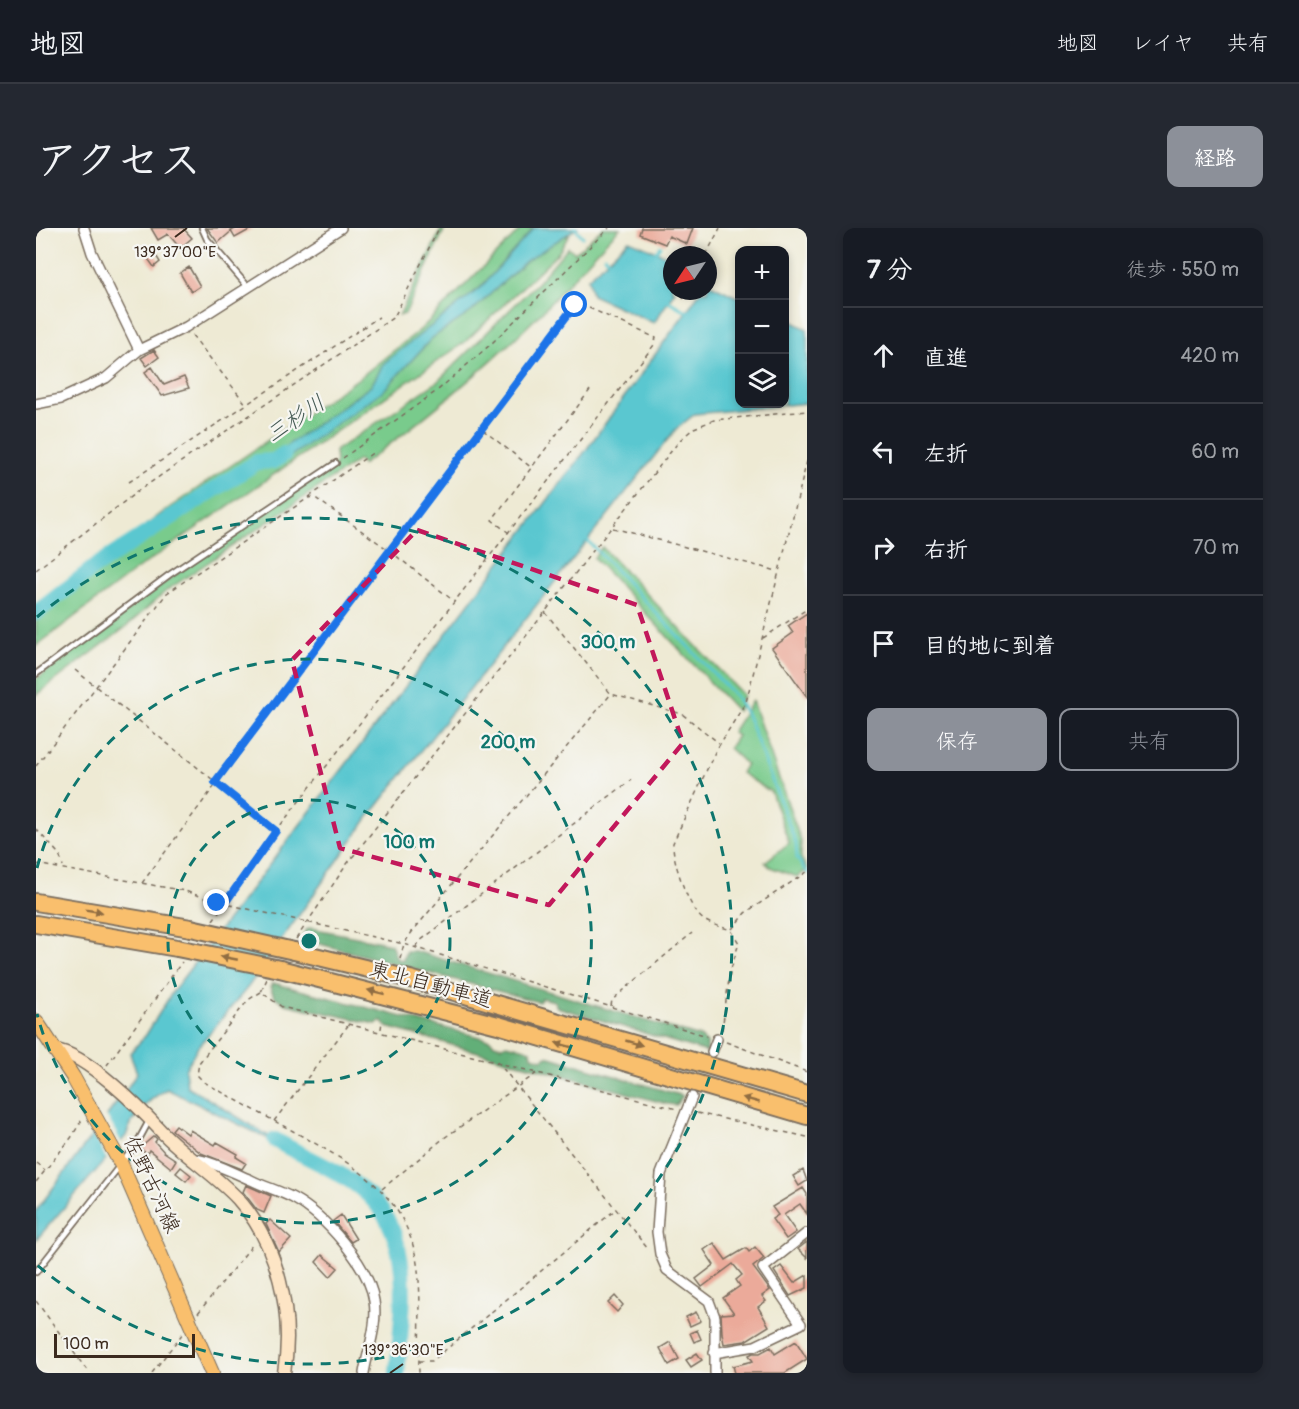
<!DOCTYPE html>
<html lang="ja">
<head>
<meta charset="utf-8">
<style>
  :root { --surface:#171b24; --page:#242831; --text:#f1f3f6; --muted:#9ea1a6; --line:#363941; --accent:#8c9099 }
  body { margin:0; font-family:Pangolin,"Klee One",sans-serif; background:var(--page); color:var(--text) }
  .controls { position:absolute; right:18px; top:18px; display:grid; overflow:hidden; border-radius:12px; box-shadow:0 3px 9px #0003 }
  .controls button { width:54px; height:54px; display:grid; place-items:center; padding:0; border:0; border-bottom:2px solid var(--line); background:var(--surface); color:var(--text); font:30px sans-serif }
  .compass { position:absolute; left:627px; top:18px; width:54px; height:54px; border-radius:50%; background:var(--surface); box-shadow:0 3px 9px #0003; rotate:235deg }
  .scale { position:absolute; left:18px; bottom:15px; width:141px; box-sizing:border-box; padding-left:6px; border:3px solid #3b2a1e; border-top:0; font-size:16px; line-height:21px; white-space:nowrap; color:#3b2a1e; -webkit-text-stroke:4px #f6f6f2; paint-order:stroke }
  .stop { position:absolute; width:18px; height:18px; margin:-14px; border:4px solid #1a73e8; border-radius:50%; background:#fff }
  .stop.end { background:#1a73e8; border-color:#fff; box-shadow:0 2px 6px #0008 }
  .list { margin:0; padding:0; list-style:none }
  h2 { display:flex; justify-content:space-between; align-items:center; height:78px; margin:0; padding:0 24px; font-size:26px }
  h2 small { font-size:20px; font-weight:400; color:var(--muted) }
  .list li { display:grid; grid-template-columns:39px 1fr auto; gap:18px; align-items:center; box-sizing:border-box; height:96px; padding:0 24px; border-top:2px solid var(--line) }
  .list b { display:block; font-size:22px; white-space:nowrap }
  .list em { font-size:20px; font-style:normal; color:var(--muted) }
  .actions { display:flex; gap:12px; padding:18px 24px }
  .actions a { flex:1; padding:14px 0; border:2px solid var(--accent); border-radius:12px; text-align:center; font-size:21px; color:var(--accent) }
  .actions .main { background:var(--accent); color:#fff }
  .icon { flex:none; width:33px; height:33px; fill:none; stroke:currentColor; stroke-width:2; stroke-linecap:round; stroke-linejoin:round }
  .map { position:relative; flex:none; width:771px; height:1145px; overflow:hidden; border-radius:12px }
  header { display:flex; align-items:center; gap:36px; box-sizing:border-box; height:84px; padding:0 30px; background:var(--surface); border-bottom:2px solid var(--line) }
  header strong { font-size:28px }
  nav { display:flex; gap:33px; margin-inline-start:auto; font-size:21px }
  .intro { display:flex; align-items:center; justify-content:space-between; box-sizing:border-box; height:144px; padding:0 36px }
  h1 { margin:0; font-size:42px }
  .button { padding:15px 27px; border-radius:12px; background:var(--accent); color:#fff; font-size:21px; font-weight:700 }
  main { display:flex; gap:36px; padding:0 36px }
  aside { flex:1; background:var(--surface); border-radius:12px; box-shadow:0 3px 9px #0003 }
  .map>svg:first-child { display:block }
  .green { fill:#79cb8c; stroke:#5a7a55; stroke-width:1.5 }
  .forest { fill:#62af78; stroke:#4e6c4b; stroke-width:1.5 }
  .water { fill:#5ac7d0; stroke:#4a7877; stroke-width:1.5 }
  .pier { fill:#eeead4 }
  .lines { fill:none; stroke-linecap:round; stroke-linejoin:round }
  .stream { stroke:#5ac7d0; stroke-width:3 }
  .river { stroke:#5ac7d0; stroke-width:16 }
  .building { fill:#ebaa9a }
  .lane-casing { stroke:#7a6d5e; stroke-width:8 }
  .street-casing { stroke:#7a6d5e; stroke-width:12 }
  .secondary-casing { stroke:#7a6d5e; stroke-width:15 }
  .primary-casing { stroke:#7a6d5e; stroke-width:16 }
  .highway-casing { stroke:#7a6d5e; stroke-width:20 }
  .path { stroke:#7a6d5e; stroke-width:1.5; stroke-dasharray:4.5 4.5; stroke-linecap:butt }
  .lane { stroke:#fff; stroke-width:4.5 }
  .street { stroke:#fff; stroke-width:9 }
  .secondary { stroke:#fde5c5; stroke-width:12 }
  .primary { stroke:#f9bf6d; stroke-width:14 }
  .highway { stroke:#f9bf6d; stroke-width:16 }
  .highway-bridge-casing { stroke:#7a6d5e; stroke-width:20; stroke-linecap:butt }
  .highway-bridge { stroke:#f9bf6d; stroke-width:16 }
  .oneway { fill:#906d42 }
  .route { stroke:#1a73e8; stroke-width:8 }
  .marked { fill:none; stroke:#c2185b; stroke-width:4.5; stroke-dasharray:12 8; stroke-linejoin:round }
  .ticks { fill:none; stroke:#3b2a1e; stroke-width:2 }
  .ring { fill:none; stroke:#0f766e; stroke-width:3; stroke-dasharray:10 8 }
  .labels { text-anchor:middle; stroke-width:4.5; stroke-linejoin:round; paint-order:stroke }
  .street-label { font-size:21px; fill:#3b2a1e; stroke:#f6f6f2 }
  .water-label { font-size:22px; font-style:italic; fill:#445953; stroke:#f6f6f2 }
  .ticks-label { font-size:15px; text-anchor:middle; fill:#3b2a1e; stroke:#f6f6f2; stroke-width:4.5; stroke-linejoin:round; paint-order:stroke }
  .centre { fill:#0f766e; stroke:#f6f6f2; stroke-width:3 }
  .ring-label { font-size:18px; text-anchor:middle; font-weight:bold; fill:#0f766e; stroke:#f6f6f2; stroke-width:4.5; stroke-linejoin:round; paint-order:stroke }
</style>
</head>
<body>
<header>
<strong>地図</strong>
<nav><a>地図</a><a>レイヤ</a><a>共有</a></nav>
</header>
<div class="intro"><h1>アクセス</h1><a class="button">経路</a></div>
<main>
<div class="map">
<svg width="771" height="1145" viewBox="0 0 771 1145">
  <rect width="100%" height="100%" fill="#f6f6f2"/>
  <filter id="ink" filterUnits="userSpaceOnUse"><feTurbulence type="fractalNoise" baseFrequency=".0167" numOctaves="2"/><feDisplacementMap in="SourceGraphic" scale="12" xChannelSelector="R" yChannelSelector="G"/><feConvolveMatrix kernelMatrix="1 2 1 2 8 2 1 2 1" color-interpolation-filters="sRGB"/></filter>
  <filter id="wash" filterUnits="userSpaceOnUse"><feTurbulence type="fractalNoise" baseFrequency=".008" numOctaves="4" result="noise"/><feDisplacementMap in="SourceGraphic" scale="24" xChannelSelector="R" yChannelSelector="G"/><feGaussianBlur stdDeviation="1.35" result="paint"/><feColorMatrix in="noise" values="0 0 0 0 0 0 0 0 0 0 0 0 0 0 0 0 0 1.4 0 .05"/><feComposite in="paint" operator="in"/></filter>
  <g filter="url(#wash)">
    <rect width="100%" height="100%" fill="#eeead4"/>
    <path class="green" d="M406,0H409L369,86L363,88Z
      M486,0H498L445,59L349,135L335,158L226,235L348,162L396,110L435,84L490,33L523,9L533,7L523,24L429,114L100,342L0,418V380L130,282L323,150L385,101Z
      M567,0H584C554,29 528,62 499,91C446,144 387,192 326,237L323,232L130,363L90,399L0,467V451L130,353L300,235L299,223L401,154L501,55L532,19L539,25Z
      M566,319L707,467L701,483L558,330Z
      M716,473L765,613V630L771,641L761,649L734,639L729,634L753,615L735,564L705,545L710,536L693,520L701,508L696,504Z"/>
    <path class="forest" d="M275,700L355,716L361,731L367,732L370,723H379L664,809L671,815V824L521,779L518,773L506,770L503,774L265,711L270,702Z
      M237,755L455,812L458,816L466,818L471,816L495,822L496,828L506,831L511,828L647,868L640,877L631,876L351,799L346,793L340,796L249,776L238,768L234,759Z"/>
    <path class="water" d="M498,0H541L490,33L435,84L396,110L348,162L241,238L223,239L226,235L335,158L348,135L445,59Z
      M593,12L636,30V63H639L618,95L556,67L552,50Z
      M672,55L703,70L704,176H748L749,90L771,101V175L659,186L640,201L332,590L212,759L162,819L149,842L151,858L257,923L131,861C112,872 96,888 90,908L0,1012V983L90,862L101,845L94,825L110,807L137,763L550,222L665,63H672Z"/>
    <path class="pier" d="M69,885L87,917L72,934L56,903Z"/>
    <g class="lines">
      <path class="stream" d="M539,0L547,9
        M619,25L624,18
        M569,28L574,33
        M629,71L655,86
        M550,311L700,469L711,487L760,615L761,630L771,645"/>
      <path class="river" d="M0,385L60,338L221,234L238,233L248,226
        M239,912C266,928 299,940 324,960C382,1005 366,1081 361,1145"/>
    </g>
    <g id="blocks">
      <path class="building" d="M115,0H147L156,10L144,20L132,6L122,12Z
        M171,0H199L182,15Z
        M201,0H217L199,10L195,3Z
        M606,0H657L651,16L633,8L629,16L604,6Z
        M117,23L124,34L118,39L110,28Z
        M153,39L164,58L155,64L144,45Z
        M118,122L123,129L111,138L105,130Z
        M116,139L128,157L148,149L153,160L126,168L109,144Z
        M771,385V469L736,420L757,405L752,398Z
        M140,897L152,906L154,902L179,917L181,914L202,926L200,929L210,935L206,941L165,925L136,902Z
        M118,908L121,911L119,914L128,924L140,932L135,940L113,922L111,926L104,920Z
        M145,939L155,947L150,953L140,945Z
        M767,942L771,953L763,958L757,948Z
        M210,957L235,968L228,985L221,982L207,964Z
        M767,960L771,966V986L764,976L748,987L760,1004L750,1011L736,991L742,987L736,979Z
        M305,987L320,1011L315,1014L297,993Z
        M234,992L255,1011L243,1024L230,996Z
        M771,1014V1030L762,1021Z
        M678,1015L690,1032L710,1020L713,1024L719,1019L728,1030L717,1039L734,1062L726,1068L730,1073L722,1079L733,1098L709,1113L688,1116L686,1105L685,1086L698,1085L687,1070L704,1058L700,1052L706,1047L697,1036L666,1059L660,1051L678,1037L668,1022Z
        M286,1027L302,1040L294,1049L280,1034Z
        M745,1038L758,1055L771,1047V1060L754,1068L738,1043Z
        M579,1068L587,1077L581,1084L572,1075Z
        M660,1084L665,1093L654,1098L650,1089Z
        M661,1102L665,1111L658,1114L654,1105Z
        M760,1113L771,1131L749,1145H699L697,1138L717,1133L713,1127L717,1125H724L735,1119L739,1126Z
        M634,1114L643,1131L633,1137L624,1120Z
        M661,1125L666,1132L655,1139L650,1132Z"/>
    </g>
  </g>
  <g filter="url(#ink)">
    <use href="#blocks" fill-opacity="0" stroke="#7a6d5e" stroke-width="1.5"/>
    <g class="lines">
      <defs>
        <path id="lane" d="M166,0L171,11L213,60
          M0,446L133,347L300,235
          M0,1044L100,917L113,893"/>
        <path id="street" d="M48,0L56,25L103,122
          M0,176L25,171L70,150L103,122L150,99L305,0
          M676,824L681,811
          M656,869L625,946L621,1004L624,1026L631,1042L673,1073L679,1089V1145
          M160,931C180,935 196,944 215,952C229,959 244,963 257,970C288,987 333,1037 338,1073C342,1097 332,1121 328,1145
          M678,1125L719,1118L765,1096L727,1040L771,1005"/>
        <path id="secondary" d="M19,822C50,826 104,880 126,904C149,928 178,946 201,970C242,1015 258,1086 248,1145"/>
        <path id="primary" d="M0,793L37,849L85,936L176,1145"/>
        <path id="highway" d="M0,674L155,700
          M0,696L141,720
          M258,723L374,751L771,866
          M244,741L462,797L771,888"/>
      </defs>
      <use href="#lane" class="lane-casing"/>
      <use href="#street" class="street-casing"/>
      <use href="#secondary" class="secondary-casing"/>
      <use href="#primary" class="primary-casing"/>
      <use href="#highway" class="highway-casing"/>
      <path class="path" d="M770,0H771
        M670,27L684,0
        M647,71L651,63
        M156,107L210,176
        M447,202L496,240
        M307,230L402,162L455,116L573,0
        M93,254L343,89
        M273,269L338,224
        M577,300L741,343
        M473,305L456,292L554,162
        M0,342L102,263L358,89L403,0
        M509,384L575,466L646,486L683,515
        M727,410L771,381
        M39,442L240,602
        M0,538L131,365L272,270L278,269L354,323L419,374
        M0,601L23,626L27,638
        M0,636L149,663L181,674L368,716L671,808
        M106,655L539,77L542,75L620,110L618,117L240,603L177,692
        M696,701L709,685L771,644
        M260,711L311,636L644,212L658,200L678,192L771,183
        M380,719L384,713L595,552
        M364,731L368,716L376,704L575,466
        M231,751L225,764L246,779L641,881
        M225,764L212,772L163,835L161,847L168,854C198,871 227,887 257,903C309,932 362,959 378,1021C388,1059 382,1105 383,1145
        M575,778L576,772L656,705
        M345,801L346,793
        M686,802L694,744L703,715L695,702C686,699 676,697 668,692C653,683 636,632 637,615L679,524L710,474L771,233
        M690,814L771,844
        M461,833L612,1021
        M71,837L146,734
        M661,885L771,909
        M238,893L314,795
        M0,935L9,942
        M0,954L35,910L47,890
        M346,961L408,910L501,845
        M0,1073L53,1145
        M162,1085L217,1016
        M383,1133H396L579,982
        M116,1145L147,1105"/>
      <use href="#lane" class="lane"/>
      <use href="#street" class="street"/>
      <use href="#secondary" class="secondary"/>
      <use href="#primary" class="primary"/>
      <use href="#highway" class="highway"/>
      <defs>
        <path id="highway-bridge" d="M155,700L258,723
          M141,720L244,741"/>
      </defs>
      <use href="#highway-bridge" class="highway-bridge-casing"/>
      <use href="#highway-bridge" class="highway-bridge"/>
    </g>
    <defs><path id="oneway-solid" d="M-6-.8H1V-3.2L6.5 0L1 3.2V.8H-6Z" transform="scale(1.5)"/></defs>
    <g class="oneway">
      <use href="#oneway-solid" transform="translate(58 683) rotate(9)"/>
      <use href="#oneway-solid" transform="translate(193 730) rotate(-169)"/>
      <use href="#oneway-solid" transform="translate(340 764) rotate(-166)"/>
      <use href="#oneway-solid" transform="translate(598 815) rotate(16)"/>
      <use href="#oneway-solid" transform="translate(528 817) rotate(-164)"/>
      <use href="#oneway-solid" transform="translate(715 872) rotate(-164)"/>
    </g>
  </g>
  <g class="lines" filter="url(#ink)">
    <path class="route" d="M181,675H189L240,603L179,554L539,77"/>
  </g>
  <path class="marked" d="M381,302L601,377L647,515L513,677L304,620L256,432Z"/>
  <path class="ticks" d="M139,9L151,0M354,1145L367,1136"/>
  <g class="ring">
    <circle cx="273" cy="713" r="141"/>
    <path d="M1 640A282 282 0 1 1 1 786"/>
    <path d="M1 389A423 423 0 1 1 1 1037"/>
  </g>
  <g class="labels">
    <g class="street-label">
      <text transform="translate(395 756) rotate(15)" y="7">東北自動車道</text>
      <text transform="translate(116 956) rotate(65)" y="7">佐野古河線</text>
    </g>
    <g class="water-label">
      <text transform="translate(259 190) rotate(-34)" y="8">三杉川</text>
    </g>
  </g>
  <g class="ticks-label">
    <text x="139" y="29">139°37'00"E</text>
    <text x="367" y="1127">139°36'30"E</text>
  </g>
  <circle cx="273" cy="713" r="9" class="centre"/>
  <g class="ring-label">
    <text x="572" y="420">300 m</text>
    <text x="472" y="520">200 m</text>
    <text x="373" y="620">100 m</text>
  </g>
</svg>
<div class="controls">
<button>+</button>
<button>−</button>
<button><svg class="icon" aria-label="layers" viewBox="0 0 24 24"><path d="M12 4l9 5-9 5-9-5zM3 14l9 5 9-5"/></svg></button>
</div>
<svg class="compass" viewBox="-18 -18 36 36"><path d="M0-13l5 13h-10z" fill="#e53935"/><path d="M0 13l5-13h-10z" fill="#9ea1a6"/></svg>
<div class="scale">100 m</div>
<div class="stop" style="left:539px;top:77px"></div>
<div class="stop end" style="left:181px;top:675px"></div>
</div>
<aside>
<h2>7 分<small>徒歩 · 550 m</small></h2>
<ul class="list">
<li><svg class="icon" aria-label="ahead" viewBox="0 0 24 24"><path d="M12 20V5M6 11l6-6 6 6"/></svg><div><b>直進</b></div><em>420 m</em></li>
<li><svg class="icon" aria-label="left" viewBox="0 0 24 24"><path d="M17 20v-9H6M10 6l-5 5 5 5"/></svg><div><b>左折</b></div><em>60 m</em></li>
<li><svg class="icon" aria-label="right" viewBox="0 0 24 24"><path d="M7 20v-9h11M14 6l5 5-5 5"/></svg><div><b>右折</b></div><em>70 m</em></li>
<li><svg class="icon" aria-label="arrive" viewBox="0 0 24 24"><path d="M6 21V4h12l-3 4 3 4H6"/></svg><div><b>目的地に到着</b></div></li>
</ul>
<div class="actions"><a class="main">保存</a><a>共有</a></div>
</aside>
</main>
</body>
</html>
